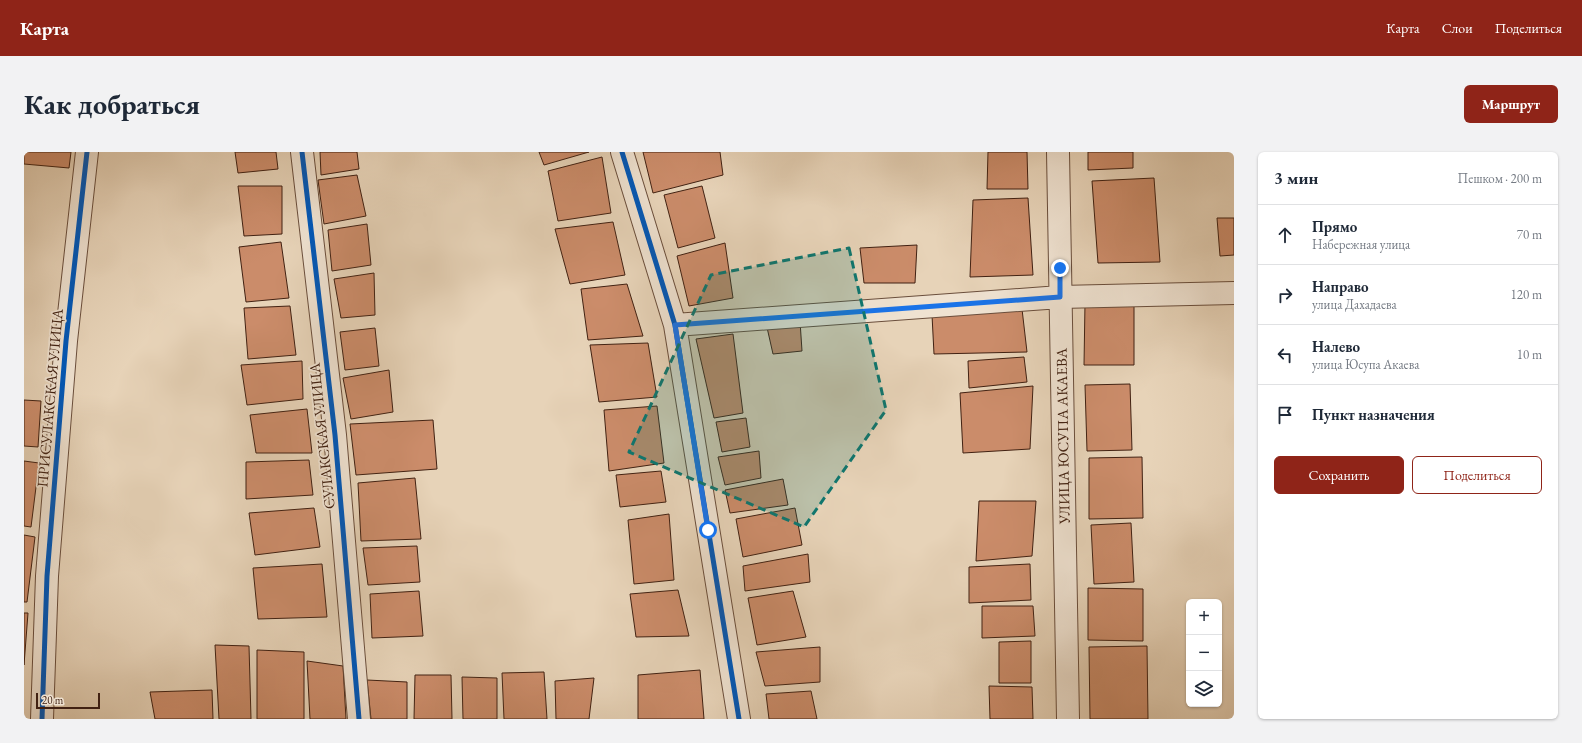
<!DOCTYPE html>
<html lang="ru">
<head>
<meta charset="utf-8">
<style>
  :root { --surface:#fff; --page:#f2f2f3; --text:#1f2937; --muted:#747a83; --line:#e0e1e3; --accent:#8f2418 }
  body { margin:0; font-family:"EB Garamond",serif; background:var(--page); color:var(--text) }
  .controls { position:absolute; right:12px; bottom:12px; display:grid; overflow:hidden; border-radius:6px; box-shadow:0 1px 3px #0004 }
  .controls button { width:36px; height:36px; display:grid; place-items:center; padding:0; border:0; border-bottom:1px solid var(--line); background:var(--surface); color:var(--text); font:20px sans-serif }
  .scale { position:absolute; left:12px; bottom:10px; width:64px; box-sizing:border-box; padding-left:4px; border:2px solid #412112; border-top:0; font-size:11px; line-height:14px; white-space:nowrap; color:#412112; -webkit-text-stroke:3px #efe2d1; paint-order:stroke }
  .stop { position:absolute; width:12px; height:12px; margin:-9px; border:3px solid #1a73e8; border-radius:50%; background:#fff }
  .stop.end { background:#1a73e8; border-color:#fff; box-shadow:0 1px 4px #0008 }
  .list { margin:0; padding:0; list-style:none }
  h2 { display:flex; justify-content:space-between; align-items:center; height:52px; margin:0; padding:0 16px; font-size:17px }
  h2 small { font-size:13px; font-weight:400; color:var(--muted) }
  .list li { display:grid; grid-template-columns:26px 1fr auto; gap:12px; align-items:center; box-sizing:border-box; height:60px; padding:0 16px; border-top:1px solid var(--line) }
  .list b { display:block; font-size:15px; white-space:nowrap }
  .list p { margin:0; font-size:13px; white-space:nowrap; color:var(--muted) }
  .list em { font-size:13px; font-style:normal; color:var(--muted) }
  .actions { display:flex; gap:8px; padding:12px 16px }
  .actions a { flex:1; padding:9px 0; border:1px solid var(--accent); border-radius:6px; text-align:center; font-size:14px; color:var(--accent) }
  .actions .main { background:var(--accent); color:#fff }
  .icon { flex:none; width:22px; height:22px; fill:none; stroke:currentColor; stroke-width:2; stroke-linecap:round; stroke-linejoin:round }
  .map { position:relative; flex:none; width:1210px; height:567px; overflow:hidden; border-radius:6px }
  header { display:flex; align-items:center; gap:24px; box-sizing:border-box; height:56px; padding:0 20px; background:var(--accent); color:#fff }
  header strong { font-size:19px }
  nav { display:flex; gap:22px; margin-inline-start:auto; font-size:14px }
  .intro { display:flex; align-items:center; justify-content:space-between; box-sizing:border-box; height:96px; padding:0 24px }
  h1 { margin:0; font-size:28px }
  .button { padding:10px 18px; border-radius:6px; background:var(--accent); color:#fff; font-size:14px; font-weight:700 }
  main { display:flex; gap:24px; padding:0 24px }
  aside { flex:1; background:var(--surface); border-radius:6px; box-shadow:0 1px 3px #0004 }
  .map>svg:first-child { display:block }
  .building { fill:#cb8c6a; stroke:#412112 }
  .lines { fill:none; stroke-linecap:round; stroke-linejoin:round }
  .minor-casing { stroke:#6a4e3c; stroke-width:24 }
  .minor { stroke:#efe2d1; stroke-width:22 }
  .cycleway-casing { stroke:#efe2d1; stroke-width:8 }
  .cycleway { stroke:#0057b8; stroke-width:5 }
  .route { stroke:#1a73e8; stroke-width:5 }
  .marked { fill:#0f766e; fill-opacity:0.2; stroke:#0f766e; stroke-width:3; stroke-dasharray:8 5; stroke-linejoin:round }
  .labels { text-anchor:middle; stroke-width:3.5; stroke-linejoin:round; paint-order:stroke }
  .street-label { font-size:15px; fill:#412112; stroke:#efe2d1 }
</style>
</head>
<body>
<header>
<strong>Карта</strong>
<nav><a>Карта</a><a>Слои</a><a>Поделиться</a></nav>
</header>
<div class="intro"><h1>Как добраться</h1><a class="button">Маршрут</a></div>
<main>
<div class="map">
<svg width="1210" height="567" viewBox="0 0 1210 567">
  <rect width="100%" height="100%" fill="#e7d3b8"/>
  <filter id="stains"><feTurbulence type="fractalNoise" baseFrequency=".005" numOctaves="4"/><feColorMatrix values="0 0 0 0 .2 0 0 0 0 .09 0 0 0 0 .02 0 0 0 .5 -.17"/></filter>
  <radialGradient id="worn" r=".72"><stop offset=".6" stop-color="#630" stop-opacity="0"/><stop offset="1" stop-color="#630" stop-opacity=".3"/></radialGradient>
  <path class="building" d="M0,0H47L45,16L0,12Z
    M211,0H252L254,17L214,21Z
    M296,0H333L335,17L297,23Z
    M515,0H565L520,13Z
    M619,0H696L699,23L629,41Z
    M964,0H1003L1004,37H963Z
    M1064,0H1109V16L1064,18Z
    M578,5L587,61L534,69L524,19Z
    M333,23L342,64L300,72L294,28Z
    M1130,26L1136,110L1074,111L1068,29Z
    M214,34H258V82L220,84Z
    M678,34L691,86L654,96L640,43Z
    M1004,46L1009,123L946,125L949,48Z
    M1193,66H1210V103L1196,104Z
    M589,70L601,123L546,132L531,77Z
    M343,72L347,113L308,119L304,78Z
    M257,90L265,146L222,150L215,95Z
    M701,91L709,146L665,154L653,104Z
    M893,93L891,131H840L836,96Z
    M350,121L351,163L317,166L310,127Z
    M603,132L619,184L564,188L557,137Z
    M1061,151H1110V213H1060Z
    M266,154L272,203L224,207L220,156Z
    M998,157L1003,200L910,202L908,163Z
    M776,169L778,199L749,202L742,171Z
    M351,176L355,214L321,218L316,180Z
    M709,182L719,261L690,266L672,187Z
    M624,191L633,245L575,250L566,193Z
    M1000,205L1003,230L945,236L944,209Z
    M278,209L279,247L223,253L217,213Z
    M365,218L369,260L327,267L319,226Z
    M1106,232L1108,298L1063,299L1061,233Z
    M1009,234L1006,297L939,301L936,241Z
    M0,248L17,249L14,295L0,294Z
    M633,254L640,311L585,319L580,258Z
    M283,257L288,301H232L226,263Z
    M722,266L726,295L698,300L692,270Z
    M409,268L413,317L332,323L326,272Z
    M735,299L737,326L701,333L694,305Z
    M1118,305L1119,366L1065,367V306Z
    M285,308L289,343L222,347V310Z
    M0,309L15,311L7,375L0,374Z
    M637,319L642,350L596,355L592,323Z
    M391,326L397,387L337,389L334,331Z
    M759,327L764,353L706,361L701,338Z
    M955,349H1012L1008,404L952,409Z
    M290,356L296,395L231,403L225,361Z
    M771,356L778,393L719,405L712,367Z
    M645,362L650,428L610,432L604,368Z
    M1107,371L1110,430L1070,432L1067,373Z
    M0,383L11,385L3,450H0Z
    M393,394L396,430L344,433L339,396Z
    M784,402L786,430L721,439L719,414Z
    M298,412L303,465L234,467L229,416Z
    M1006,412L1007,448L945,451V415Z
    M1064,436L1119,437V489L1064,488Z
    M654,438L665,484L612,485L606,442Z
    M395,439L399,484L348,486L346,442Z
    M769,439L782,485L733,493L724,446Z
    M958,454H1009L1011,484L958,486Z
    M0,461H4L0,513Z
    M1007,489V531H975V490Z
    M191,493L225,494L227,567H195Z
    M1123,494L1124,567H1066L1065,495Z
    M796,495V530L741,534L732,500Z
    M233,498L280,500V567H233Z
    M283,509L319,514L322,567H286Z
    M676,518L680,567H614V523Z
    M520,520L523,567H480L478,521Z
    M391,523H427L428,567H390Z
    M438,525L473,526V567H439Z
    M570,526L565,567H532L531,529Z
    M343,528L383,530V567H347Z
    M965,534L1008,535L1009,567H966Z
    M188,538L189,567H131L126,540Z
    M787,539L793,567H745L742,542Z"/>
  <g class="lines">
    <defs>
      <path id="minor" d="M278,0L311,283L335,567
        M598,0L651,173L715,567
        M1034,0L1044,567
        M651,173L1036,145L1210,141
        M18,567L23,424L42,189L63,0"/>
    </defs>
    <use href="#minor" class="minor-casing"/>
    <use href="#minor" class="minor"/>
    <defs>
      <path id="cycleway" d="M278,0L311,283L335,567
        M598,0L651,173L715,567
        M18,567L23,424L42,189L63,0"/>
    </defs>
    <use href="#cycleway" class="cycleway-casing"/>
    <use href="#cycleway" class="cycleway"/>
  </g>
  <g class="lines">
    <path class="route" d="M684,378L651,173L1036,145V116"/>
  </g>
  <path class="marked" d="M825,96L862,258L780,375L605,300L687,123Z"/>
  <g class="labels">
    <g class="street-label">
      <text transform="translate(26 246) rotate(-85)" y="5">ПРИСУЛАКСКАЯ УЛИЦА</text>
      <text transform="translate(298 284) rotate(-96)" y="5">СУЛАКСКАЯ УЛИЦА</text>
      <text transform="translate(1039 284) rotate(-91)" y="5">УЛИЦА ЮСУПА АКАЕВА</text>
    </g>
  </g>
  <rect width="100%" height="100%" filter="url(#stains)"/>
  <rect width="100%" height="100%" fill="url(#worn)"/>
</svg>
<div class="controls">
<button>+</button>
<button>−</button>
<button><svg class="icon" aria-label="layers" viewBox="0 0 24 24"><path d="M12 4l9 5-9 5-9-5zM3 14l9 5 9-5"/></svg></button>
</div>
<div class="scale">20 m</div>
<div class="stop" style="left:684px;top:378px"></div>
<div class="stop end" style="left:1036px;top:116px"></div>
</div>
<aside>
<h2>3 мин<small>Пешком · 200 m</small></h2>
<ul class="list">
<li><svg class="icon" aria-label="ahead" viewBox="0 0 24 24"><path d="M12 20V5M6 11l6-6 6 6"/></svg><div><b>Прямо</b><p>Набережная улица</p></div><em>70 m</em></li>
<li><svg class="icon" aria-label="right" viewBox="0 0 24 24"><path d="M7 20v-9h11M14 6l5 5-5 5"/></svg><div><b>Направо</b><p>улица Дахадаева</p></div><em>120 m</em></li>
<li><svg class="icon" aria-label="left" viewBox="0 0 24 24"><path d="M17 20v-9H6M10 6l-5 5 5 5"/></svg><div><b>Налево</b><p>улица Юсупа Акаева</p></div><em>10 m</em></li>
<li><svg class="icon" aria-label="arrive" viewBox="0 0 24 24"><path d="M6 21V4h12l-3 4 3 4H6"/></svg><div><b>Пункт назначения</b></div></li>
</ul>
<div class="actions"><a class="main">Сохранить</a><a>Поделиться</a></div>
</aside>
</main>
</body>
</html>
